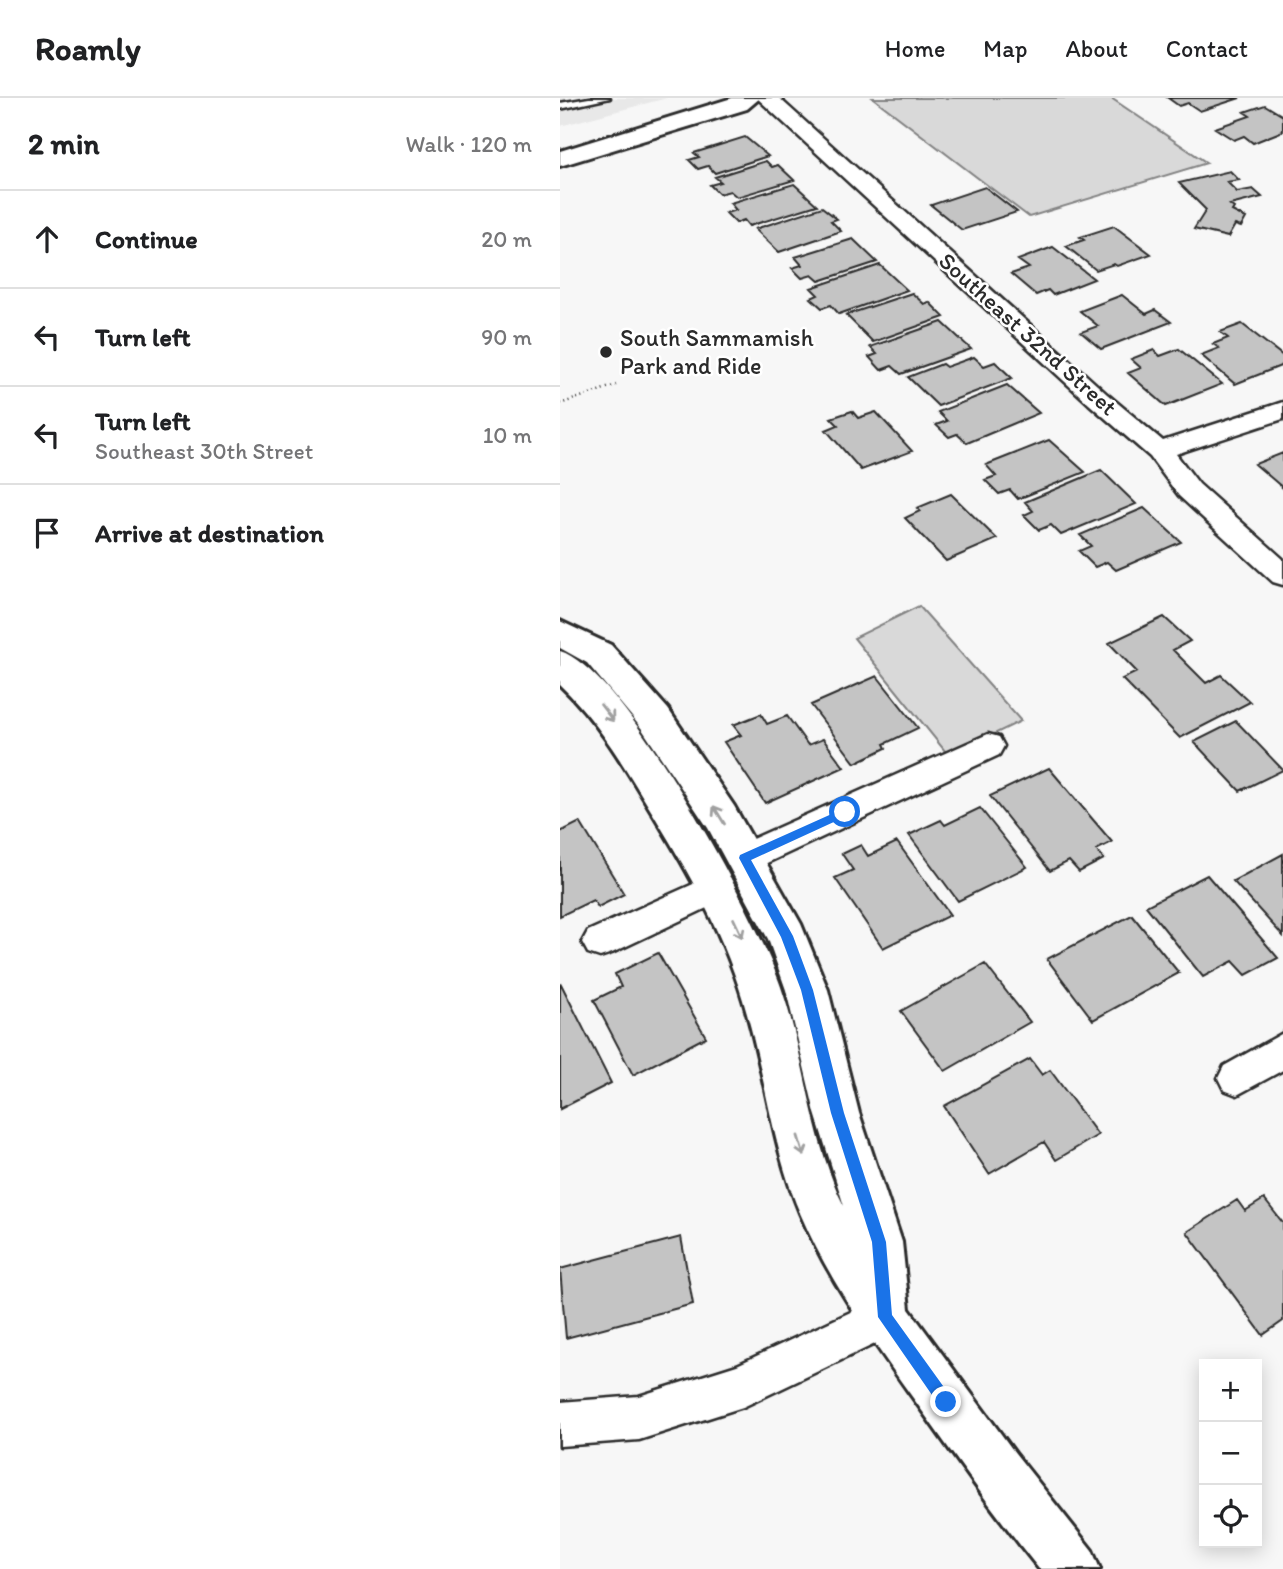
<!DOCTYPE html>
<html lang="en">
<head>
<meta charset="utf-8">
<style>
  :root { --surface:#fff; --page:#f2f2f2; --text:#202124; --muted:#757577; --line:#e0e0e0 }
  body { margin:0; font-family:Itim,sans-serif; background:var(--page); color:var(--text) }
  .controls { position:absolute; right:21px; bottom:21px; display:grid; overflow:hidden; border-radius:0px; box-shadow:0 4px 18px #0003 }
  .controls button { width:63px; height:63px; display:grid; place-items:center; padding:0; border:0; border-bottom:2px solid var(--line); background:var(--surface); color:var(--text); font:35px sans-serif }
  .stop { position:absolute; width:21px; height:21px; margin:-16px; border:5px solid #1a73e8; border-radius:50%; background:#fff }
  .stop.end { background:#1a73e8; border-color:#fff; box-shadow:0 2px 7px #0008 }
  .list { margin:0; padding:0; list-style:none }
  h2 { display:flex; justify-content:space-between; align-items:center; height:91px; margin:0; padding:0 28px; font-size:30px }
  h2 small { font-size:23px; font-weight:400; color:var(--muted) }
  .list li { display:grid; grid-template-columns:46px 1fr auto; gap:21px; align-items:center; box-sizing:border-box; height:98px; padding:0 28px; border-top:2px solid var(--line) }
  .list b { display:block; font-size:26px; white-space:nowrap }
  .list p { margin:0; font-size:23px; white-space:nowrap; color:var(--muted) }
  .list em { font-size:23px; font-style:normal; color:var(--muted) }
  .icon { flex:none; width:38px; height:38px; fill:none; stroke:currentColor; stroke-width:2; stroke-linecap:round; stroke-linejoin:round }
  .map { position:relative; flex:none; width:723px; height:1471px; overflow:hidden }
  header { display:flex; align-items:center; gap:42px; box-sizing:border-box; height:98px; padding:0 35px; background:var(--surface); border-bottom:2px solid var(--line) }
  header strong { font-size:33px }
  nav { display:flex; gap:38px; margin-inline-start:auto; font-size:24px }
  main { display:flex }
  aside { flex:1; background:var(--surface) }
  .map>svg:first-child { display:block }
  .built { fill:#e8e8e8 }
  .green { fill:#d9d9d9; stroke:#828282; stroke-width:2 }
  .building { fill:#c4c4c4; stroke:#2b2b2b; stroke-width:2 }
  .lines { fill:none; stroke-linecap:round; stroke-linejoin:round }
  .service-casing { stroke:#2b2b2b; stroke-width:5 }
  .minor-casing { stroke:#2b2b2b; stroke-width:5 }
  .tertiary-casing { stroke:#2b2b2b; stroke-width:6 }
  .secondary-casing { stroke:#2b2b2b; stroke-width:6 }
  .path { stroke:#2b2b2b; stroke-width:2.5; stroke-dasharray:1 3.5; stroke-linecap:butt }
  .service { fill:#fff; fill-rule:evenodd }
  .minor { fill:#fff; fill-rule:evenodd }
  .tertiary { fill:#fff; fill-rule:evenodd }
  .secondary { fill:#fff; fill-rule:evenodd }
  .oneway { stroke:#a0a0a0 }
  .route { fill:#1a73e8 }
  .poi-dot { fill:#2b2b2b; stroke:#fff; stroke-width:2.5 }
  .labels { text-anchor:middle; stroke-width:5; stroke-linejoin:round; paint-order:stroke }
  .far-street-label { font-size:24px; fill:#2b2b2b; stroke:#fff }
  .far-poi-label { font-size:24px; fill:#2b2b2b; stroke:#fff; text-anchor:start }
</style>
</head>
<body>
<header>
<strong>Roamly</strong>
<nav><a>Home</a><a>Map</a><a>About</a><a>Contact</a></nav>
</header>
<main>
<aside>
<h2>2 min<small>Walk · 120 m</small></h2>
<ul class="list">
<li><svg class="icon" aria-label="ahead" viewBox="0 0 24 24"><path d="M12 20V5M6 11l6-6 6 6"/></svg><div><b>Continue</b></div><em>20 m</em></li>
<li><svg class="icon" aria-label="left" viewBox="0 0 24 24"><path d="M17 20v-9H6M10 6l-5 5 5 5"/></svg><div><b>Turn left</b></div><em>90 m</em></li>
<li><svg class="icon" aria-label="left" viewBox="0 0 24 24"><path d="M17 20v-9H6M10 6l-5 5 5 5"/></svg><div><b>Turn left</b><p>Southeast 30th Street</p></div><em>10 m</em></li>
<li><svg class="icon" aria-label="arrive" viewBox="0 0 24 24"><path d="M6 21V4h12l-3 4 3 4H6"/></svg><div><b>Arrive at destination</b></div></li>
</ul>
</aside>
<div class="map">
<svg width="723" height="1471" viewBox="0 0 723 1471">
  <rect width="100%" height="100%" fill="#f7f7f7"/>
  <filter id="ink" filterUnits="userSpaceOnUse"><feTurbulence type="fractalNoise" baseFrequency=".0143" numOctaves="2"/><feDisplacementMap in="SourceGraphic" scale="14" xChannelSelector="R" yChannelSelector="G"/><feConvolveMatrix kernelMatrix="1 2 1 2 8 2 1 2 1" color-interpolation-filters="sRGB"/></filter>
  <g filter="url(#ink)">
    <path class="built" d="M0,0H107L0,28Z"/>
    <path class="green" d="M313,0H551L647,65L469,119Z
      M359,508L461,623L389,658L294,540Z"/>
    <path class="building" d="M608,0H680L640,13L628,5L619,8Z
      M705,7L723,18V33L693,45L684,38L674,42L655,30L690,18L684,14Z
      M185,39L208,58L155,75L148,68L138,71L129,62L139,59L134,55Z
      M206,63L212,69L218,67L234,82L177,99L170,93L159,96L150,87L161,84L155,79Z
      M670,73L679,82L667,84L677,94L693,91L702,99L670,107L674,110L672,113L686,120L681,129L675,127L668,139L634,131L646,112L619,85Z
      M234,86L257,107L189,128L184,122L176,125L166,115L176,112L170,105Z
      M425,89L457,114L402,132L371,107Z
      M262,109L277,121L271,123L281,133L219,154L195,131Z
      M554,128L591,156L557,168L554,166L536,172L506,148L524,142L520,139Z
      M293,141L317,164L259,183L252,177L242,180L232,170L242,167L235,159Z
      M493,149L534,181L493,197L488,192L476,197L451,176L469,170L458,162Z
      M320,167L347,192L279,216L271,207L262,210L251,200L258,197L251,190Z
      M352,195L364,206L369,204L384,219L313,244L286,217Z
      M562,197L586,216L595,212L611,224L541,251L521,234L538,228L520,213Z
      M382,224L411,251L341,276L332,268L321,272L309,259L317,256L310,249Z
      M682,226L723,258V267L675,286L641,257L659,250L653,246L668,240L660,234Z
      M619,251L662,286L606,308L568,275L581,270L571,261L594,252L600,258Z
      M414,259L424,268L435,264L452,280L378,308L348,279L382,266L386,269Z
      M447,287L479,315L407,345L397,336L389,339L376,327L387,323L378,314Z
      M292,313L298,320L316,314L352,353L301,372L266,332L278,327L271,320Z
      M489,342L525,374L458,401L450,392L439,396L425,382L436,378L426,367Z
      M723,355V390L695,366Z
      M541,372L576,406L501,437L491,427L479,432L464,417L473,413L465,404Z
      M391,396L437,441L386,463L345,420L360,413L357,410Z
      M584,410L621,444L556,472L547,464L535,469L519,453L531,448L520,437Z
      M604,519L630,543L613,552L646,585L661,577L690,604L620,640L562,581L577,574L549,545Z
      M317,578L358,630L324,646L326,650L295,665L251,607Z
      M201,616L207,626L227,618L248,647L263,641L284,669L205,705L164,644L181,637L173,627Z
      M676,623L723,672L680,693L634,644Z
      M489,670L552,744L536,752L544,761L519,774L509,763L490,773L430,698Z
      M420,710L467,769L398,803L349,737L381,722L385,727Z
      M20,724L64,796L38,809L33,802L0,818V734Z
      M337,744L390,817L323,850L275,780L293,772L282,756L301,747L308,758Z
      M723,756V838L673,783Z
      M647,777L718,860L686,877L673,863L643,879L586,808Z
      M572,817L619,875L533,922L487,861Z
      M98,855L146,939L73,977L34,902L61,889L55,876Z
      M425,866L470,924L385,973L341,913Z
      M1,886L51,985L0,1011V887Z
      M470,961L482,977L490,972L538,1037L496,1062L484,1044L429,1076L384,1008Z
      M704,1101L723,1125V1223L703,1237L627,1134L677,1102L685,1113Z
      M121,1139L133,1206L6,1240L0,1171Z"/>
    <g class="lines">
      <defs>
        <path id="service" d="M29,0H50L0,11V5Z"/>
        <path id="minor" d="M197,0H219L547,296L603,343L723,304V321L616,356L639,386L723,461V487L713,484L619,398L590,359L529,306Z
          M428,636L439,639L444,648L439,657L196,770L184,774L172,770L167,760L172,750Z
          M158,775L170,779L175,789L170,799L52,855L40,859L28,855L22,844L28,833Z
          M723,935V972L677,997L664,992L658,980L664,968Z
          M325,1198L340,1204L346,1219L340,1234L183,1309L79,1342L0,1348V1304L79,1298L177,1267Z"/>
        <path id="tertiary" d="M0,523L51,547L108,611L174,708L241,826L268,892L299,1015L342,1144L349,1211L455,1355L532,1452L540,1471H479C435,1416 394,1358 353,1300C311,1241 269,1183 240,1115C213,1051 206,982 187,916C167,840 128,773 87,706C62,664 36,621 0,587V553C66,573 198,821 221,889C246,961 250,1040 284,1108L255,1015L226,892L208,841L148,730L82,631L27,565L0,550Z"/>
        <path id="secondary" d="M200,0L187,11L0,68V53L172,0Z"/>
      </defs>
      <use href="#service" class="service-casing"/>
      <use href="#minor" class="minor-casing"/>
      <use href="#tertiary" class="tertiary-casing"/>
      <use href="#secondary" class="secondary-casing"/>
      <path class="path" d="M0,306L56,287"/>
      <use href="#service" class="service"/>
      <use href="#minor" class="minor"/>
      <use href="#tertiary" class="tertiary"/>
      <use href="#secondary" class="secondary"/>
    </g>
    <defs><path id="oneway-shaft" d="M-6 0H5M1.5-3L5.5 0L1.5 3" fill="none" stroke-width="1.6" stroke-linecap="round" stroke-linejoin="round" transform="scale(1.75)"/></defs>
    <g class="oneway">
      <use href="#oneway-shaft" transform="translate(47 615) rotate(52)"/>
      <use href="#oneway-shaft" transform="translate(159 717) rotate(-122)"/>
      <use href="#oneway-shaft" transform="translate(178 830) rotate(65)"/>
      <use href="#oneway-shaft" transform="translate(241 1048) rotate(73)"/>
    </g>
  </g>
  <path class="route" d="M285,710L290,714L289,717L191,762L233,838L253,892L284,1015L326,1144L332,1217L391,1299L394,1304L391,1310L386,1312L381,1310L318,1219L312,1144L271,1015L241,892L221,839L179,760L180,757Z"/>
  <circle class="poi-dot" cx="46" cy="254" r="7"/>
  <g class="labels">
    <g class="far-street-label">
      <text transform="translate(468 236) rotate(42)" y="8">Southeast 32nd Street</text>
    </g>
    <g class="far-poi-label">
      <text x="60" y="248">South Sammamish<tspan x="60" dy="28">Park and Ride</tspan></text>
    </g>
  </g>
</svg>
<div class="controls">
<button>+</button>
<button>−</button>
<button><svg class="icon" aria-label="locate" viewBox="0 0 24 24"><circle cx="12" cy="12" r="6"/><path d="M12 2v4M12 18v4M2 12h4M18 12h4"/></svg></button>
</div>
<div class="stop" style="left:285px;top:714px"></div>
<div class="stop end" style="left:386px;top:1304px"></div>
</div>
</main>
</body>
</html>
